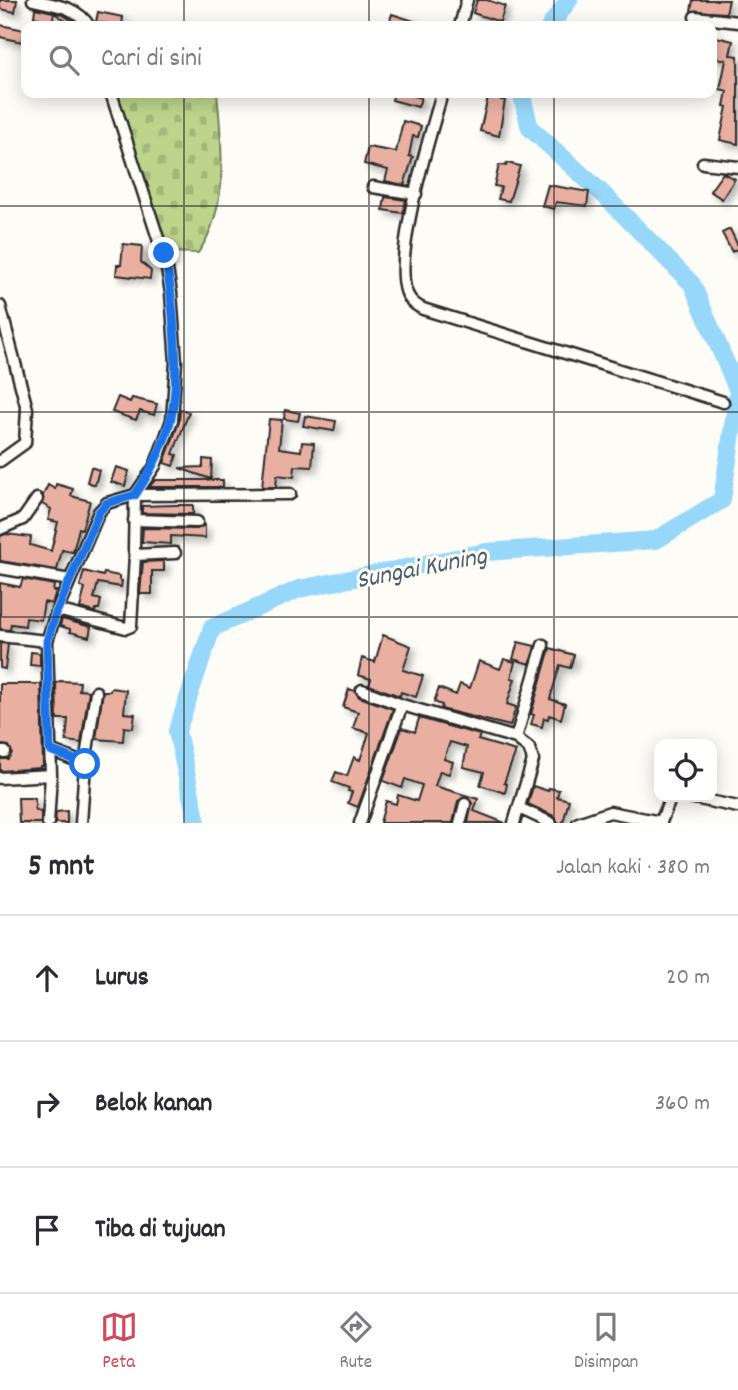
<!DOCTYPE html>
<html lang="id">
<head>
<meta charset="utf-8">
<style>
  :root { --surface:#fff; --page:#f2f2f3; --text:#2b2b33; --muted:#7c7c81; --line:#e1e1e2; --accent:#d1495b }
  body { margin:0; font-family:Dekko,sans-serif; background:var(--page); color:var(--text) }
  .controls { position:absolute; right:21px; bottom:21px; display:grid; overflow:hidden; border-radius:14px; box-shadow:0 4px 18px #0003 }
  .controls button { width:63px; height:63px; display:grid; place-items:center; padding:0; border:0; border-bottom:2px solid var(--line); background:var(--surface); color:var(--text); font:35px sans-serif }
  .stop { position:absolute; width:21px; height:21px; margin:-16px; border:5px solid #1a73e8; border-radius:50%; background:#fff }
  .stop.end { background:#1a73e8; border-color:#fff; box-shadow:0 2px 7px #0008 }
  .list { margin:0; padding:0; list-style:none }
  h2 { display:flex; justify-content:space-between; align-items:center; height:91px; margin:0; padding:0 28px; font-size:30px }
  h2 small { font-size:23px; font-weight:400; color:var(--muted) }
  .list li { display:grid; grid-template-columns:46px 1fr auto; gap:21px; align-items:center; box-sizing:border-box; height:126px; padding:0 28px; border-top:2px solid var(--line) }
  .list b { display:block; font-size:26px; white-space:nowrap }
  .list em { font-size:23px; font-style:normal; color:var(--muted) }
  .icon { flex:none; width:38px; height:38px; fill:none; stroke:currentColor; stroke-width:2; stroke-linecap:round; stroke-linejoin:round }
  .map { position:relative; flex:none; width:738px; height:823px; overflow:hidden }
  .search { position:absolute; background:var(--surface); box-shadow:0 4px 18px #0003; left:21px; right:21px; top:21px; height:77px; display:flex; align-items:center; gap:18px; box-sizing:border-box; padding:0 24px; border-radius:14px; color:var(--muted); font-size:26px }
  .sheet { height:469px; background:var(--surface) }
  nav { display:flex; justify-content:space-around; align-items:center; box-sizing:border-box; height:98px; border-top:2px solid var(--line); background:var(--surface); font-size:19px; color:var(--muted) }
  nav a { display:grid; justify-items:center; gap:4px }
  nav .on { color:var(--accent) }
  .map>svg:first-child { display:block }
  .cemetery { fill:url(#cemetery-stones); stroke:#74805b; stroke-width:2 }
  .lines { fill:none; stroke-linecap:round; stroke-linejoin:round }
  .river { stroke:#97d7f9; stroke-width:18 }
  .building { fill:#e9b0a2; stroke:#2b2b2b; stroke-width:2; filter:url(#shadow) }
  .minor-casing { stroke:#2b2b2b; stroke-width:15 }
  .minor { stroke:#fdfcf7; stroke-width:10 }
  .route { stroke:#1a73e8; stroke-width:9 }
  .grid { fill:none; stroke:#2b2b2b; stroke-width:2; stroke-opacity:0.55 }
  .labels { text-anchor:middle; stroke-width:6; stroke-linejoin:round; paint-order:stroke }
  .water-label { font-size:26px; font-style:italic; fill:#4b5f69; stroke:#fdfcf7 }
</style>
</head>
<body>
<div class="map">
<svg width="738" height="823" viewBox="0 0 738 823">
  <defs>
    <pattern id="cemetery-stones" width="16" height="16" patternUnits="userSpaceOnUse" patternTransform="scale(1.75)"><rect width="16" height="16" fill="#bcd58b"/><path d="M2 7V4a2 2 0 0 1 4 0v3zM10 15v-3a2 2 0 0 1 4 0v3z" fill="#a2b778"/></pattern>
    <filter id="shadow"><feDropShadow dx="4.5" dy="4.5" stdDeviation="3.5" flood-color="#0004"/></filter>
  </defs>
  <rect width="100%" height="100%" fill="#fdfcf7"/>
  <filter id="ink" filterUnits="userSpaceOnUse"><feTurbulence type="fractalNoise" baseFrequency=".0143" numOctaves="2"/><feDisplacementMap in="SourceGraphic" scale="14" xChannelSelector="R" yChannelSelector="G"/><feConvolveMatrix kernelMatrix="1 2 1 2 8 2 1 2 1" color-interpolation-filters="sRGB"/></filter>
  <g filter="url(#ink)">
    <path class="cemetery" d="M115,93H217C222,145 230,207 198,253L168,252Z"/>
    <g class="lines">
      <path class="river" d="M550,26L569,0
        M521,93L530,128L603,194L692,284L738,391
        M197,823L177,731L212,628L299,589L486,552L656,540L722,500L738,392"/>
    </g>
    <path class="building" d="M0,0H17L15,12L0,9Z
      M477,0H487L505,6L500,22L473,13Z
      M693,0H729L726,13L691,11Z
      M35,8L62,14L80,26H74L54,13L52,22L34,17Z
      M98,12L123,17L122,26L96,22Z
      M392,14L423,24V26H388Z
      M0,25L25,30L22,42L0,37Z
      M712,36L733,41L730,55L738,56V144L720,140L727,107L724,106L727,91L720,89L726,60L712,57Z
      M394,93H404L421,98L418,107L392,100Z
      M489,93H502L501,100H505L499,136L480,131Z
      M403,121L421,126L418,137L413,136L409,156L413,157L404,185L385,181L388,170L364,164L368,147L396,152Z
      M507,163L520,166L509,201L498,199L501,187L494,186L499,165L506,166Z
      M723,173L735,179L722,199L710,191Z
      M548,185L589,192L587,206L556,202L554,209L542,206Z
      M385,197L406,200L403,213L383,210Z
      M730,229L738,246V249L732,252L722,233Z
      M123,244L142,246L141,262L151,271L150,279L116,275L117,265H121Z
      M118,397L130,402L132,398L157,404L154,415L140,411L136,420L112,412Z
      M180,409L189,412L173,454L177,455L173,466L164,463L179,422Z
      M285,410L300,413L298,421L284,419Z
      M305,416L336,421L334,431L303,426Z
      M269,419L282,420L279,448L301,451L302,442L314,443L312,467L295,466L294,477L277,475L276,487H262Z
      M203,459L212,460L211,479L179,468L203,467Z
      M91,467L99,470L95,485L87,482Z
      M116,467L129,471L125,486L111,482Z
      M155,480H223V487H149Z
      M56,484L73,489L71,496L90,501L82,529L79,528L73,552L62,550L57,570L0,561V536L6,534L31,537L30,545L51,551L58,522L48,520L51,509L42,504L43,495L48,485L55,489Z
      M174,505H193V514L142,513V506Z
      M205,525V538L171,536V544L142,542L143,528L197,529Z
      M164,561V571H152V594H140L143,562Z
      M84,571L103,576L104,573L119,576V580L122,581L121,587L98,583L94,598L101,600L99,609H96L95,612L80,608L85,588L80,586Z
      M23,579L54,585L53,591H56L52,604L44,602L41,620L26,618L25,626L11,624L10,630L0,629V583L20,587Z
      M62,619L91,627L89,637L70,632V629L60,626Z
      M383,635L411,646L403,670L423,676L416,697L401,692L400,696L369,685L371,679L358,675L362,658L375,662Z
      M518,642L535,646L530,664L513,659Z
      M0,643L8,644L5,669L0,668Z
      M550,648L574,655L570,668L560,665L550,699L565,704L561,719L549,715L548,719L544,718L542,727L531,724L534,715L531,714Z
      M31,652L40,653V666L30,665Z
      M504,659L515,662L511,678L515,679L507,704L516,707L510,726L441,709L442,705L434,702L439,688L456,695L460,684L470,688L479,661L500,669Z
      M60,681L80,682L79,690L89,691L81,743L66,741L68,719H57L56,683Z
      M0,684H41L43,766H40V768L0,771V759H8L12,753L9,746L0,745Z
      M111,688L126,690L124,713L135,714L133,728L124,727L123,741L96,739L103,691H110Z
      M349,689L355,691L359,697L393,709L358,807L348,803L352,792L348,791L349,788L332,782L336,772L347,776L354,757L360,760L369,733L353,728L358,712L343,707Z
      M419,718L480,735L478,740L516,751L504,783L507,784L505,793L480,785L484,772L463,767L467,747L450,742L444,759L453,762L449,774L440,771L435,786L478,799L474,811L505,823H468L472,803L466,797L458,801L453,823H380L386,801L396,804L398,795L417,801L422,785L405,779L402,788L383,781L402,728L415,732Z
      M533,786L548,791L549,788L559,790L557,797L569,800L563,823H558L554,816L528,804Z
      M18,798H35V810L41,812V823H19Z
      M67,811V823H55L56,812Z"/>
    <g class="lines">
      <defs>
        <path id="minor" d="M33,0C54,5 77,6 89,26
          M695,17L738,22
          M460,26L467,0
          M111,93L166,263L171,293L176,362L172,420L155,466L135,495L134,549L135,555L175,553
          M442,93C432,131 387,269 410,299C413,303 419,307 423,309L723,402
          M703,163L738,167
          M373,187L416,194
          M0,306L27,409L25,443L0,461
          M134,520L197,522
          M0,529L23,519L37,499
          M0,568L70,580
          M57,610L126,628L131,626L135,555
          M0,636L47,641
          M362,690L402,705L516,738L529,748L533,760L514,823
          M516,738L543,645
          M50,750L85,764
          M0,752H5
          M0,778L51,775
          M689,797L738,807
          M519,808L551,823
          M48,823L51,775L47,641L56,613L99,512L107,503L135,495L290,494
          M81,823L85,764L96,692
          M360,823L402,705
          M460,823L465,804
          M578,823L610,812L661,822L671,797"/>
      </defs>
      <use href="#minor" class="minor-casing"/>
      <use href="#minor" class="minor"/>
    </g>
  </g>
  <g class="lines" filter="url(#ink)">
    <path class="route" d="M85,764L50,750L47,641L56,613L99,512L107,503L135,495C175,435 179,399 174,328C172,303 170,278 164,253"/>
  </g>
  <path class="grid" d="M184,0V26M369,0V26M554,0V26M184,93V823M369,93V823M554,93V823M0,206H738M0,412H738M0,617H738"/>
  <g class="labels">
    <g class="water-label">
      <text transform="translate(421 566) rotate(-11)" y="9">Sungai Kuning</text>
    </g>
  </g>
</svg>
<div class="controls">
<button><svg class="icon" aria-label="locate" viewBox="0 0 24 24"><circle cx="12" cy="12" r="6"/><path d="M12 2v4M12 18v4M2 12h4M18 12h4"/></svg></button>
</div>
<div class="stop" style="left:85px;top:764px"></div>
<div class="stop end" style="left:164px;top:253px"></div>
<div class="search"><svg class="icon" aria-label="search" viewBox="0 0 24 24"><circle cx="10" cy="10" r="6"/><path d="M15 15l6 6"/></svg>Cari di sini</div>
</div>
<section class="sheet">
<h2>5 mnt<small>Jalan kaki · 380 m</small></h2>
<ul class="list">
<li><svg class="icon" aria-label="ahead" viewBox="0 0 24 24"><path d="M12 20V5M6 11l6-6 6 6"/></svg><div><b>Lurus</b></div><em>20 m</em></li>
<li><svg class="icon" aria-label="right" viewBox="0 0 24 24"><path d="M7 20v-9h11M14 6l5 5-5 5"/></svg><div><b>Belok kanan</b></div><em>360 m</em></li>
<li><svg class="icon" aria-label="arrive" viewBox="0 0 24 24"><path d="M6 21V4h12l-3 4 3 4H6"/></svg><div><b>Tiba di tujuan</b></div></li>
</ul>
</section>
<nav>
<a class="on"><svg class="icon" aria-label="map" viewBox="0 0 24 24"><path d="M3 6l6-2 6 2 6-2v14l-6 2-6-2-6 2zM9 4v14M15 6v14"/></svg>Peta</a>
<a><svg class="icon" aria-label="directions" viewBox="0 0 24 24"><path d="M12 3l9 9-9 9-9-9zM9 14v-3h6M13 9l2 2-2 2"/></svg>Rute</a>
<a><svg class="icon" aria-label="saved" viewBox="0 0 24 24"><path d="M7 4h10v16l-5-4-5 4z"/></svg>Disimpan</a>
</nav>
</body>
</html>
